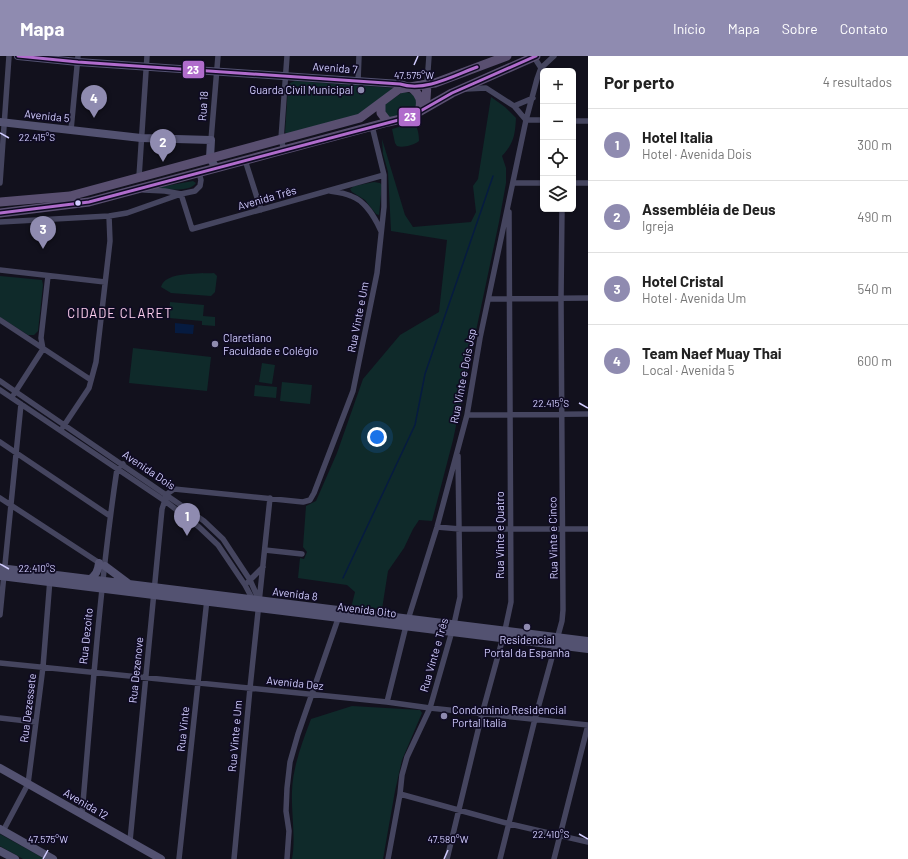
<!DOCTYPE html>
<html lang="pt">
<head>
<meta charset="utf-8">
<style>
  :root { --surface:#fff; --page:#f2f2f2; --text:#222; --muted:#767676; --line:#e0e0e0; --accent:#8f8bb0 }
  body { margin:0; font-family:Barlow,sans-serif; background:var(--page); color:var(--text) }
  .controls { position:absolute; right:12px; top:12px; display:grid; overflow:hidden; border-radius:6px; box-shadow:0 1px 3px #0004 }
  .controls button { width:36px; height:36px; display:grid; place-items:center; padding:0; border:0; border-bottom:1px solid var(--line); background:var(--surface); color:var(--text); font:20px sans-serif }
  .you { position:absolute; left:377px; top:381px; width:14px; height:14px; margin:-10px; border:3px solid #fff; border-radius:50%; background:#1a73e8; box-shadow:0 0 0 6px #1a73e833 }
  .badge { display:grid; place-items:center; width:26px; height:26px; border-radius:50%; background:var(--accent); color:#fff; font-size:13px; font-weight:700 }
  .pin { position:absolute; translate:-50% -33px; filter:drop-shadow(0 1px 2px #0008) }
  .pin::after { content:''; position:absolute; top:21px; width:14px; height:12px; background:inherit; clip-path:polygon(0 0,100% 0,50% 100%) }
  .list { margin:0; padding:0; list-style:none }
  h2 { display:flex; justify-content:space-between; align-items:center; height:52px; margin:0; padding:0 16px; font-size:17px }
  h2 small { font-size:13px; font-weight:400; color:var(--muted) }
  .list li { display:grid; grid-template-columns:26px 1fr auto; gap:12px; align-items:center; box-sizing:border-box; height:72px; padding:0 16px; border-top:1px solid var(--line) }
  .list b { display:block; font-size:15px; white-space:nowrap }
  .list p { margin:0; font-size:13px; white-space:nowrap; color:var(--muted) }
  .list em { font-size:13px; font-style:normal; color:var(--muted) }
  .icon { flex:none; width:22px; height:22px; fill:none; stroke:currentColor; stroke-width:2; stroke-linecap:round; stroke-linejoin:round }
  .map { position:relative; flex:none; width:588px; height:803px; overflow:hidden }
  header { display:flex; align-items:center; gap:24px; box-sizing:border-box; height:56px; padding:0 20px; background:var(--accent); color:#fff }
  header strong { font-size:19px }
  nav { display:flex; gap:22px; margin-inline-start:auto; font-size:14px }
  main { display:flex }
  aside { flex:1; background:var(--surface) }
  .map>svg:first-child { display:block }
  .green { fill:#0f2a2a }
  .water { fill:#061b40 }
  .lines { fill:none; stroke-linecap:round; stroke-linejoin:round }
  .stream { stroke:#061b40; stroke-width:1.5 }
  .street { stroke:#45455f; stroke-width:5.5 }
  .secondary { stroke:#535271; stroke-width:8 }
  .primary { stroke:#594f70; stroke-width:9 }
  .bus-1-casing { stroke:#0f0b23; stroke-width:6 }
  .bus-1 { stroke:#b06ccc; stroke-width:3 }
  .ticks { fill:none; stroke:#d2cdff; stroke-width:1.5 }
  .poi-dot { fill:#8f8bb0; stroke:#0f0b23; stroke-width:1.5 }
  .bus-dot { fill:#d2cdff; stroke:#0f0b23; stroke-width:1.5 }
  .labels { text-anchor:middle; stroke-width:3.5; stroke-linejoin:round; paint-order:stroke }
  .street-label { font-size:11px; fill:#d2cdff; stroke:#0f0b23 }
  .poi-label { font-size:11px; fill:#d2cdff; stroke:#0f0b23; text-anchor:start }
  .quarter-label { font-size:13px; letter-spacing:1px; fill:#ffcfef; stroke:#0f0b23 }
  .ticks-label { font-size:10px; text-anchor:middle; fill:#d2cdff; stroke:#0f0b23; stroke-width:3.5; stroke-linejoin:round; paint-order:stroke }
  .line-badge { stroke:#0f0b23; stroke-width:1.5 }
  .badge-label { font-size:11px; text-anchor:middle; font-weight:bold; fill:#fff }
</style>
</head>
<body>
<header>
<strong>Mapa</strong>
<nav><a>Início</a><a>Mapa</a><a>Sobre</a><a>Contato</a></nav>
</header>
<main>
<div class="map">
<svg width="588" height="803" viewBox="0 0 588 803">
  <rect width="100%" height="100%" fill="#12111d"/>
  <path class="green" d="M295,25L393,32L359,61L288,80L285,76L288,31L290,27Z
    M403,36C417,36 419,46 413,57L390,63L382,54L384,49Z
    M491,41L505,51L516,62C515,79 514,87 502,100L506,112V127L499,166L453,384L432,465L419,464L413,473L404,492L388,515L382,553L353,552L352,548L355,536L347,529L298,522L300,502L304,503L307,496L303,491L306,450L316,445L337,397L363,323L400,279L439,256L447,184L391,175L388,116L383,98L382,83L405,159L413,171L471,166L476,156L473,130L478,123Z
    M413,67C418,70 419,79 419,85C414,89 403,92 397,90L395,87L392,73Z
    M193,125L196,127C190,136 171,133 161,133L160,131Z
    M374,126L380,127L382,129L379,159L376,158L365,144L352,136L350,133L354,130Z
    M214,217L217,220L215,236L211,240L171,237L161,231C165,215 201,218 214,217Z
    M0,220L42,224L43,229L38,275L34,279H28L0,261Z
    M170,246L204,249L203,260L215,261V270L202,269V265L169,262Z
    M133,292L211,301L207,335L129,327Z
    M262,307L275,309L272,328L259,326Z
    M282,326L312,329L310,348L280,345Z
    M255,329L277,331L276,342L254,340Z
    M352,650L420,654L422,657L402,704L395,735L383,803H292C296,782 291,757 292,735C293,710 302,687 311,663Z
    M0,778L45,803H23L0,790Z"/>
  <path class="water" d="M175,267L194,269L193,278L175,277Z"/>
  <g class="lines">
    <path class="stream" d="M343,522L415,369L425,318L493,120"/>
    <path class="street" d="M534,1L541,12
      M358,25L359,0
      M427,28L429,0
      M466,33L486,32L514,50L526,64
      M514,50L533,42
      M526,64H543
      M573,65H588
      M71,74L78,0
      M211,84L218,0
      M284,94L281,83L287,0
      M245,104L261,154
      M139,121L147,0
      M0,127L9,0
      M513,127H543
      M573,127H588
      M144,134L165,135L181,138L192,173L384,119
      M330,135C337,136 345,137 351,140C366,145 375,162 381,175
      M0,166L109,160L127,157L181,138L195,135L200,130L201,124L199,117
      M0,214L105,226
      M489,243L588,242
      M0,264L91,324
      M0,325L204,465L223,483L250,524L259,544
      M0,334L165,445L199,471L218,489L245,529L253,544
      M14,338L43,293L41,282L48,220
      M467,359L588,358
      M63,371L89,332L96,306L110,185L109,160
      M0,386L110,460
      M0,442L101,508
      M437,471L460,473H588
      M265,494L302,498
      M248,526L263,511
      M0,559L21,348
      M0,607L387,646L430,652L588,669
      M387,646L406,570L437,471L467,359L480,282L526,64L537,23L541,12L554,0
      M0,662L36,666
      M400,738L510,768L588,786
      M82,758C92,643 100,527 117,413L123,408
      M3,775L28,728L43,611L50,523
      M130,785L162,453L167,438L174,433L303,446L310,444L314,437L353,335L377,217L384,151V119L372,70
      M179,803L207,543
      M234,803L250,632L270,442
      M287,803L289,775L286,755L287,732L290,706L298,678L339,560
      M388,803L400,738L402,719L407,701L430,652L454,568L460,541L458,400
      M447,803L482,658L505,574L511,546L509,156
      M500,803L535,663L562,565L563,554L561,243L562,153
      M554,803L588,669"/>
    <path class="secondary" d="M18,0L78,6L400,28L410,31
      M0,66L141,82L211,84L210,102L216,112
      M105,510L129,528
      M0,512L588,585
      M0,520L588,593
      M89,524C96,519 98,515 99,507
      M0,712L161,803
      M0,773L53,803
      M0,795L15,803"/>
    <path class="primary" d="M410,31C418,36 423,44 419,54
      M381,48V57L388,66
      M420,54L426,43L427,28
      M0,146L70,140L360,62L399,33L427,28L435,27L507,0
      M0,157L89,146L388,66L410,61L452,37L536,0"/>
    <defs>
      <path id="bus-1" d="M18,0L78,6L400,28C425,36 453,20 477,11
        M0,157L89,146L410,61L452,37L536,0"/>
    </defs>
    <use href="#bus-1" class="bus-1-casing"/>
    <use href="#bus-1" class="bus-1"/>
  </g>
  <path class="ticks" d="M414,9L418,0M0,77L9,82M579,347L588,352M0,508L9,513M579,778L588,783M43,803L48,794M444,803L448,794"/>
  <g class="poi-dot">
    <circle cx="361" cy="34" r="4"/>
    <circle cx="215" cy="288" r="4"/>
    <circle cx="527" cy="571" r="4"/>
    <circle cx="444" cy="660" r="4"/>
  </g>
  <circle class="bus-dot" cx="78" cy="147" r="3.5"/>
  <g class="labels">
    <g class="street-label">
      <text transform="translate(335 12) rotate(4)" y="4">Avenida 7</text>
      <text transform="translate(203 50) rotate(-86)" y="4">Rua 18</text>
      <text transform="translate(47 60) rotate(6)" y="4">Avenida 5</text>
      <text transform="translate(267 142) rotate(-16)" y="4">Avenida Três</text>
      <text transform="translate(358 261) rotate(-79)" y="4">Rua Vinte e Um</text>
      <text transform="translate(463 320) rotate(-79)" y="4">Rua Vinte e Dois Jsp</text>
      <text transform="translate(149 414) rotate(34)" y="4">Avenida Dois</text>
      <text transform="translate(500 479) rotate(-90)" y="4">Rua Vinte e Quatro</text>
      <text transform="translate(553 482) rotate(-91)" y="4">Rua Vinte e Cinco</text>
      <text transform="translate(295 538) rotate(7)" y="4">Avenida 8</text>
      <text transform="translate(367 554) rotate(7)" y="4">Avenida Oito</text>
      <text transform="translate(86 580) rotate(-84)" y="4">Rua Dezoito</text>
      <text transform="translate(434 599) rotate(-74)" y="4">Rua Vinte e Três</text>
      <text transform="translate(136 614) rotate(-84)" y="4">Rua Dezenove</text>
      <text transform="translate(295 627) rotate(6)" y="4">Avenida Dez</text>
      <text transform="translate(28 652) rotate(-83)" y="4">Rua Dezessete</text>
      <text transform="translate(183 673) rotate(-84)" y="4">Rua Vinte</text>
      <text transform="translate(235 680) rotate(-85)" y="4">Rua Vinte e Um</text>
      <text transform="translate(86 748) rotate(30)" y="4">Avenida 12</text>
    </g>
    <g class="poi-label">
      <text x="353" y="38" text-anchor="end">Guarda Civil Municipal</text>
      <text x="223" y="286">Claretiano<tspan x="223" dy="13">Faculdade e Colégio</tspan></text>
      <text x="527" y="588" text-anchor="middle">Residencial<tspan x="527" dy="13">Portal da Espanha</tspan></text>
      <text x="452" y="658">Condominio Residencial<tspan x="452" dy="13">Portal Italia</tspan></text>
    </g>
    <g class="quarter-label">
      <text x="120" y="262">CIDADE CLARET</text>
    </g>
  </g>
  <g class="ticks-label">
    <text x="414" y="23">47.575°W</text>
    <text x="37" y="85">22.415°S</text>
    <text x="551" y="351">22.415°S</text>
    <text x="37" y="516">22.410°S</text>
    <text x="551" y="782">22.410°S</text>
    <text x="48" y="787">47.575°W</text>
    <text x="448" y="787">47.580°W</text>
  </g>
  <g class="line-badge">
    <rect x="182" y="4" width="23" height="19" rx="4" fill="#b06ccc"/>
    <rect x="398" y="51" width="23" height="20" rx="4" fill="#b06ccc"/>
  </g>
  <g class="badge-label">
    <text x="193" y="18">23</text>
    <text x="410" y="65">23</text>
  </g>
</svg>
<div class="controls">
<button>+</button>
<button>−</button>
<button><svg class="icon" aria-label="locate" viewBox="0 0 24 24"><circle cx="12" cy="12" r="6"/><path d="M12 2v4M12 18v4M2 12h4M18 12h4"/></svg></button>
<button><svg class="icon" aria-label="layers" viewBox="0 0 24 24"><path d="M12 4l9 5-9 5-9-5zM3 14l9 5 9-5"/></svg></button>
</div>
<div class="you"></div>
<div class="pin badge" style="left:187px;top:480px">1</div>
<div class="pin badge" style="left:163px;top:106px">2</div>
<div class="pin badge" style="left:43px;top:193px">3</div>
<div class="pin badge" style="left:94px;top:62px">4</div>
</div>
<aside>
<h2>Por perto<small>4 resultados</small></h2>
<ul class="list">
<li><span class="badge">1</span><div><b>Hotel Italia</b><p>Hotel · Avenida Dois</p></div><em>300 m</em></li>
<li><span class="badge">2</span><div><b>Assembléia de Deus</b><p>Igreja</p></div><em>490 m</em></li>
<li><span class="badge">3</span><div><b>Hotel Cristal</b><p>Hotel · Avenida Um</p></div><em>540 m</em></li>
<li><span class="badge">4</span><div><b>Team Naef Muay Thai</b><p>Local · Avenida 5</p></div><em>600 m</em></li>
</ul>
</aside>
</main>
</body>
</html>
